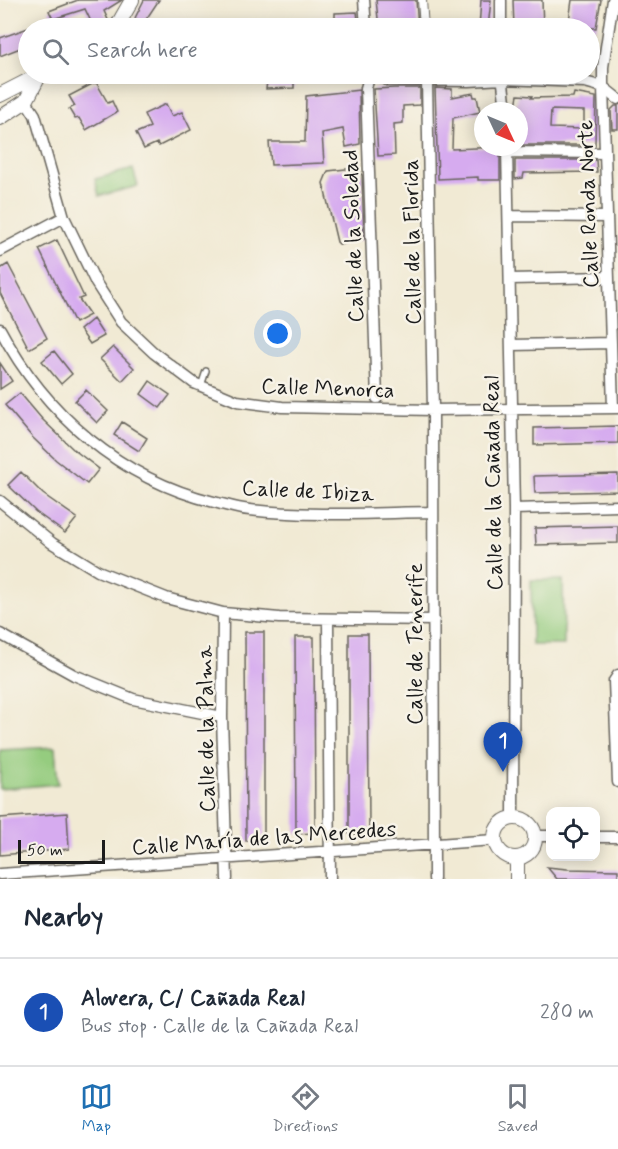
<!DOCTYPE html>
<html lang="en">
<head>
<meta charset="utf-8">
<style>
  :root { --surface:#fff; --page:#f6f6f7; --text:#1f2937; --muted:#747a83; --line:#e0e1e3; --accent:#1f6fb2 }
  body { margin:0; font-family:Mynerve,sans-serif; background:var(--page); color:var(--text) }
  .controls { position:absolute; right:18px; bottom:18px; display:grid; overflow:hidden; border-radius:12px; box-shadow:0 3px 15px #0003 }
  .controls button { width:54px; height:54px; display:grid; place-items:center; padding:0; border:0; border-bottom:2px solid var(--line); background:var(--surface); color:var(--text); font:30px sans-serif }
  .compass { position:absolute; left:474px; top:102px; width:54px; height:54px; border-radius:50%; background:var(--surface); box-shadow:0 3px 15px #0003; rotate:134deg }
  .scale { position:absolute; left:18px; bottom:15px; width:87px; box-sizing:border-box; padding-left:6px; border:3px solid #1c1c1c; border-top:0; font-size:16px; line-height:21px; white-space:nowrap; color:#1c1c1c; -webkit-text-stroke:4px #f7f3e8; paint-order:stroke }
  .you { position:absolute; left:278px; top:334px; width:21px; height:21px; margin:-15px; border:4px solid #fff; border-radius:50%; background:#1a73e8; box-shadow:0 0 0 9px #1a73e833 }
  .badge { display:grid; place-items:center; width:39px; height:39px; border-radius:50%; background:var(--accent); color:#fff; font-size:20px; font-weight:700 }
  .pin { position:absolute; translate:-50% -50px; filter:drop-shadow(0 2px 3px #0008) }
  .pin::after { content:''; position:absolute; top:32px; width:21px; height:18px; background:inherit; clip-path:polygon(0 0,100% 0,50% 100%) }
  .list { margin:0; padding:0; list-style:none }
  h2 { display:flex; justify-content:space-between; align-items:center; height:78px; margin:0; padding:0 24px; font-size:26px }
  h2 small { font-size:20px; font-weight:400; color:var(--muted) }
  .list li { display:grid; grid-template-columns:39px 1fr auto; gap:18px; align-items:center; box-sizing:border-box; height:108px; padding:0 24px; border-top:2px solid var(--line) }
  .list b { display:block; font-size:22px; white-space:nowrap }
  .list p { margin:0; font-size:20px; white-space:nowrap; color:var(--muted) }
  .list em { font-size:20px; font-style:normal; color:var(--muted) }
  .icon { flex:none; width:33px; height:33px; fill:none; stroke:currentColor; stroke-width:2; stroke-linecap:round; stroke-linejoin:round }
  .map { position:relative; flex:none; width:618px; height:879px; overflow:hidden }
  .search { position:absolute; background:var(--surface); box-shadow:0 3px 15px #0003; left:18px; right:18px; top:18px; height:66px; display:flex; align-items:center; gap:15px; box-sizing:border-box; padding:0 21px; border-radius:33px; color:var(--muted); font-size:22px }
  .sheet { height:186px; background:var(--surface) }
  nav { display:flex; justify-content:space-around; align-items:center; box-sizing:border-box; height:84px; border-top:2px solid var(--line); background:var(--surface); font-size:16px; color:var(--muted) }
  nav a { display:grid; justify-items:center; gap:3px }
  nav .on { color:var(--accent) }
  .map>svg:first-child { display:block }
  .green { fill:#95cc7f; stroke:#58744e; stroke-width:1.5 }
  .building { fill:#d6abef; fill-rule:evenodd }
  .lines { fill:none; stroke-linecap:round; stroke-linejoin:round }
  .service-casing { stroke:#67645c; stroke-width:8 }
  .pedestrian-casing { stroke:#67645c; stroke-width:10 }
  .minor-casing { stroke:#67645c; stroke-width:13 }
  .tertiary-casing { stroke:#67645c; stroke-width:16 }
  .service { stroke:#fff; stroke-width:5 }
  .pedestrian { stroke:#fff; stroke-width:8 }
  .minor { stroke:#fff; stroke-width:10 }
  .tertiary { stroke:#fff; stroke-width:14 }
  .labels { text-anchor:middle; stroke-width:5; stroke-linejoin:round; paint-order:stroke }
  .street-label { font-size:22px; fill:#1c1c1c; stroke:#f7f3e8 }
</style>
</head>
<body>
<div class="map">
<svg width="618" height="879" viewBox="0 0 618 879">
  <rect width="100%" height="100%" fill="#f7f3e8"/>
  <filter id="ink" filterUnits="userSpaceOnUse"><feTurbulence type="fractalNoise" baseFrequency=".0167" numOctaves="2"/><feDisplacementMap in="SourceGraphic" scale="12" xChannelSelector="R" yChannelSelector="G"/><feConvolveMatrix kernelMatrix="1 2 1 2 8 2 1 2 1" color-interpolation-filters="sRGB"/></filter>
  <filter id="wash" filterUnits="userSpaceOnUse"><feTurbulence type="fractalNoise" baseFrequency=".008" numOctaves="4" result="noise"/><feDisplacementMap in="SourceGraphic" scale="24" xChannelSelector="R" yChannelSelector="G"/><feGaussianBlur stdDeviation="1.35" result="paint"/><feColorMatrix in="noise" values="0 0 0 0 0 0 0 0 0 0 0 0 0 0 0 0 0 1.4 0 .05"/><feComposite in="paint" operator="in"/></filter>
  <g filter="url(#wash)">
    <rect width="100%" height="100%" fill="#f1ead4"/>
    <path class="green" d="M133,169L138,186L99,196L95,179Z
      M531,580H563L564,645H532Z
      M55,747L58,784L0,789V750Z"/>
    <g id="blocks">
      <path class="building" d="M78,0H122L104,11L109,22L105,28H94L85,9L53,19L49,11Z
        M144,0H159L143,24L135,18Z
        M376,0H416L418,28H379Z
        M481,0H491L488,28H479Z
        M513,0H542L543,28H514Z
        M572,0H601L596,28H568Z
        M357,12L359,28H335V13Z
        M28,28V45L0,56V38Z
        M268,74H294V88L266,89Z
        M96,82L108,103L112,101L117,112L86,130L79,118L75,119L69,109L75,106L69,96Z
        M394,88H420V105L403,106V123L394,124L395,155L378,156L374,89Z
        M435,88L452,89V97L473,93L474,97H477L480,112L453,118L452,149L500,147V180H478V177L438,179Z
        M359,90L360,144L346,147L343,129L322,133L324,163L271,165L269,142H305L306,96Z
        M574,93L596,97L595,145H519V111H515L518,95L532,96L531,98L573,97ZM551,110L584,111V129L550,128Z
        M166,104L172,116L182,112L191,130L159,146L157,143L144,149L136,133L150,127L144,114Z
        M615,106H618V129H612L611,110Z
        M515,160H596L597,172L524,173L523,178L515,179Z
        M355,168L362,175L364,239L340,245L337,242L323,183L328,171Z
        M57,240L84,297L79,299L90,315L75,323L39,249Z
        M8,264L47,338L29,349L0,293V269Z
        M93,319L104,336L90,344L80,330Z
        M113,347L134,368L122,381L100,359Z
        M54,351L72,374L61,384L42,361Z
        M0,363L12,381L0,389Z
        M150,381L170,395L160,408L141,394Z
        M86,390L108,411L97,423L75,401Z
        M20,393L42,419L73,449L99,469L87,484L56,460L32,437L5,405Z
        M122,422L147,438L139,451L114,435Z
        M618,426V443L534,445V428Z
        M21,472L43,494L77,518L65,533L36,512L8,485Z
        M618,474V491L535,493L534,476Z
        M618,526V543L536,545L535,528Z
        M245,632H264V841H246Z
        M349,634H368L369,834H349Z
        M295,637H314L315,833L296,834Z
        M67,813L69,849L0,855V818Z
        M547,867L567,869L618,870V879H557Z"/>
    </g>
  </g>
  <g filter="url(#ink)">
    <use href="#blocks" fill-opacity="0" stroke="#67645c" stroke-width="1.5"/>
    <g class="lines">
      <defs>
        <path id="service" d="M201,386L206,371"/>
        <path id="pedestrian" d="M422,0L424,28"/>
        <path id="minor" d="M364,0L366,28
          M501,0V28
          M613,0L603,67V87L613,408
          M370,74L366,88L377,398
          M377,74L387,80L469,81L502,79L585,82L603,87L618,99
          M502,74L506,111
          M427,81L433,410L434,879
          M26,101L35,115L64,217L96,283L121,322L154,353L194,383L237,401L282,407L433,410L618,408
          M507,147L514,509L513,818
          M507,152L605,153
          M509,216L607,217
          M0,251L64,217
          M510,279L609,277
          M0,329C45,414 120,479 214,502C226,505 238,509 250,510C310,517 372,513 432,512
          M512,345L611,343
          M0,501L52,543L98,571L166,598L223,613L279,618L434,620
          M514,509L618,506
          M223,613L222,717L227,879
          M328,619L330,879
          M0,634L74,675L133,699L222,717
          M618,675L614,681L618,782
          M535,836H550
          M596,837H618
          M0,874L495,840"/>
        <path id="tertiary" d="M116,28L132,0
          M0,95L41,74
          M0,118L26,101L40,74
          M495 838a20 20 0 1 1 40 0a20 20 0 1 1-40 0Z
          M517,879V859"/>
      </defs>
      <use href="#service" class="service-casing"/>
      <use href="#pedestrian" class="pedestrian-casing"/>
      <use href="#minor" class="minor-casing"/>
      <use href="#tertiary" class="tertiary-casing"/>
      <use href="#service" class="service"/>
      <use href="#pedestrian" class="pedestrian"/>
      <use href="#minor" class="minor"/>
      <use href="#tertiary" class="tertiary"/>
    </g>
  </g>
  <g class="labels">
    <g class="street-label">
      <text transform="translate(587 204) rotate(-92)" y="8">Calle Ronda Norte</text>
      <text transform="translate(352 236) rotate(-92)" y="8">Calle de la Soledad</text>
      <text transform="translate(411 242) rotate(-91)" y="8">Calle de la Florida</text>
      <text transform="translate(328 387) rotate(2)" y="8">Calle Menorca</text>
      <text transform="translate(492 483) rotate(-91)" y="8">Calle de la Cañada Real</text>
      <text transform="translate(308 490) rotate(3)" y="8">Calle de Ibiza</text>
      <text transform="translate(414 644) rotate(-90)" y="8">Calle de Tenerife</text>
      <text transform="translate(205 729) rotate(-91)" y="8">Calle de la Palma</text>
      <text transform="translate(264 837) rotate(-4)" y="8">Calle María de las Mercedes</text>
    </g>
  </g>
</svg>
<div class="controls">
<button><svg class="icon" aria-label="locate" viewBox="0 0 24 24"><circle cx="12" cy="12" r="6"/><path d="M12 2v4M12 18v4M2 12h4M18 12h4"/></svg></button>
</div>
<svg class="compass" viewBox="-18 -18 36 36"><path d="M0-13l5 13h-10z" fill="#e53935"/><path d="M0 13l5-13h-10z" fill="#747a83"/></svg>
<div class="scale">50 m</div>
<div class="you"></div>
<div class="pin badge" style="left:503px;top:772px;background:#1a4fb4">1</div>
<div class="search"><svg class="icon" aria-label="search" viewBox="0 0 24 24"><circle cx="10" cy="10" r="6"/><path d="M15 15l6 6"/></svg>Search here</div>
</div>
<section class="sheet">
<h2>Nearby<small></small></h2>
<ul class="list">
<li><span class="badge" style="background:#1a4fb4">1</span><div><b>Alovera, C/ Cañada Real</b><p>Bus stop · Calle de la Cañada Real</p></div><em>280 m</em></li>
</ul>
</section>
<nav>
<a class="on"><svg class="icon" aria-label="map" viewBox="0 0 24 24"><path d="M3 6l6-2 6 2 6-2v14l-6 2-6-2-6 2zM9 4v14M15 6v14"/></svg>Map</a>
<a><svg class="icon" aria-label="directions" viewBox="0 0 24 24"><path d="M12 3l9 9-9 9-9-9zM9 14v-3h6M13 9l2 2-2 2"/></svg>Directions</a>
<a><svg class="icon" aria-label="saved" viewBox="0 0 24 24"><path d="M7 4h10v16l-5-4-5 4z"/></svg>Saved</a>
</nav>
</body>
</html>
